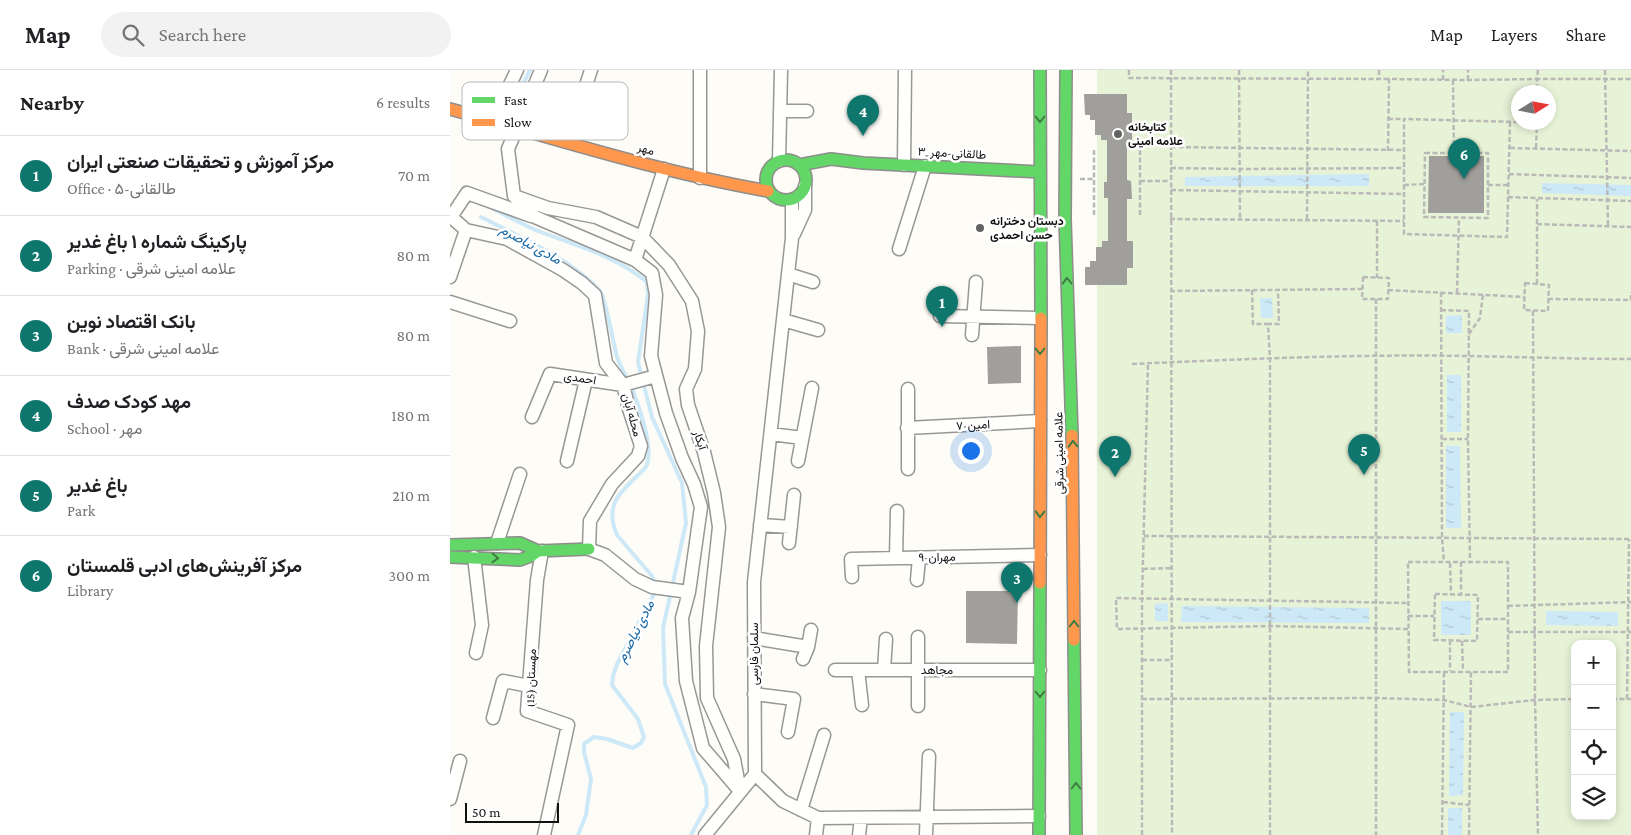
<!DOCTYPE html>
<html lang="en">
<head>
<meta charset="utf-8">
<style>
  :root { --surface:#fff; --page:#f2f2f2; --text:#202124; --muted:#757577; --line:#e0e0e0; --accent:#0f766e }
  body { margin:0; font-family:"Crimson Pro",Vazirmatn,serif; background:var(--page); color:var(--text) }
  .controls { position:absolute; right:15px; bottom:15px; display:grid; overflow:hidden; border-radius:10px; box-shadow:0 2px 8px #0003 }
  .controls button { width:45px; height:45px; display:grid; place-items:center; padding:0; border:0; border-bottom:1px solid var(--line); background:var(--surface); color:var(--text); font:25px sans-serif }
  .compass { position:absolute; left:1061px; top:15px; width:45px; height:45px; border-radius:50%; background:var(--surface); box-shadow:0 2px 8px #0003; rotate:79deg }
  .scale { position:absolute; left:15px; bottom:12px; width:94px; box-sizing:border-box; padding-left:5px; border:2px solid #111; border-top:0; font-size:14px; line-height:18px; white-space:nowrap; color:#111; -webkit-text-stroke:4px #fff; paint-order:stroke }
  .you { position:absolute; left:520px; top:380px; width:18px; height:18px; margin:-12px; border:4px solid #fff; border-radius:50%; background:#1a73e8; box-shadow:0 0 0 8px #1a73e833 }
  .badge { display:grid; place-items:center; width:32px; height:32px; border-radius:50%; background:var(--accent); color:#fff; font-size:16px; font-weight:700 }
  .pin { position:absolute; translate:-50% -41px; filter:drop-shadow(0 1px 2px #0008) }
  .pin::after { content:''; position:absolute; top:26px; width:18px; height:15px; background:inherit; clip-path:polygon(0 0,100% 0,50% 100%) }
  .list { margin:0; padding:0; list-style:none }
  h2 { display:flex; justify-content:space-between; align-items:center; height:65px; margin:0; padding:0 20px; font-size:21px }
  h2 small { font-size:16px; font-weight:400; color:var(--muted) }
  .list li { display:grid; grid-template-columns:32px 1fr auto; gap:15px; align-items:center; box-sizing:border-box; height:80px; padding:0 20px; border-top:1px solid var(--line) }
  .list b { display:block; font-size:19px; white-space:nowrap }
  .list p { margin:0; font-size:16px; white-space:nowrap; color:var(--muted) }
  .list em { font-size:16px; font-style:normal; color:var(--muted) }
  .icon { flex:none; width:28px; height:28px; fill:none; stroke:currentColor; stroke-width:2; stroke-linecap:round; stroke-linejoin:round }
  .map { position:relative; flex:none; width:1181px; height:765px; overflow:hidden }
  header { display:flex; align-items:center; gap:30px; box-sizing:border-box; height:70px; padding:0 25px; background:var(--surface); border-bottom:1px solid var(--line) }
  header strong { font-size:24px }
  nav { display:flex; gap:28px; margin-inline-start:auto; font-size:18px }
  .search { width:350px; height:45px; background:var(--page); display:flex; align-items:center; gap:12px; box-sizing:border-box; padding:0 18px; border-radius:28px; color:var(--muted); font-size:19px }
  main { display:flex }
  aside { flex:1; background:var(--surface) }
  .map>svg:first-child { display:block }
  .park { fill:#e7f3d7; fill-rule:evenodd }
  .water { fill:url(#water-ripples) }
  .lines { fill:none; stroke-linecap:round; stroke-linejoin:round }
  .stream { stroke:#cde8f7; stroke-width:4 }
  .building { fill:#a19f9c }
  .street-casing { stroke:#979795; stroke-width:15 }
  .fast-casing { stroke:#8e8d8b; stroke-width:14 }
  .slow-casing { stroke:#8e8d8b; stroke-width:14 }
  .path { stroke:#b9b9b8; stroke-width:2.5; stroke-dasharray:5 2.5; stroke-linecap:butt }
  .street { stroke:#fffffe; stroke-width:12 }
  .fast { stroke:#63d668; stroke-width:11 }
  .slow { stroke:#ff974d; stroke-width:11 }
  .oneway { stroke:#3e7d41 }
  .poi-dot { fill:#646362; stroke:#fff; stroke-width:2 }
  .labels { text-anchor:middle; stroke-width:5; stroke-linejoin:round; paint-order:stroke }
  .poi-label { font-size:12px; font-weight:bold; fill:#111; stroke:#fff; text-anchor:start }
  .street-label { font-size:12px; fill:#111; stroke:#fff }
  .water-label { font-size:14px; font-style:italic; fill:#1768a6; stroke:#fff }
  .key { fill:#fff; stroke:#b8b8b8; stroke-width:1 }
  .key-label { font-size:14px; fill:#111 }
</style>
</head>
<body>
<header>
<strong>Map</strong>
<div class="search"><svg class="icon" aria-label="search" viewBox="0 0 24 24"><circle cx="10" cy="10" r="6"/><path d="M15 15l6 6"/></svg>Search here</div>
<nav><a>Map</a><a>Layers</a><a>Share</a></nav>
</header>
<main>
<aside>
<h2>Nearby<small>6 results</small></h2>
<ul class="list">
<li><span class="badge">1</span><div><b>مرکز آموزش و تحقیقات صنعتی ایران</b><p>Office · ۵-طالقانی</p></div><em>70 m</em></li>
<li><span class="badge">2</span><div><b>پارکینگ شماره ۱ باغ غدیر</b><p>Parking · علامه امینی شرقی</p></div><em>80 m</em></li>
<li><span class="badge">3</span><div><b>بانک اقتصاد نوین</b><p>Bank · علامه امینی شرقی</p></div><em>80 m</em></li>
<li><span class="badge">4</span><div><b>مهد کودک صدف</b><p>School · مهر</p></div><em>180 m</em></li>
<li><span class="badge">5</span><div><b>باغ غدیر</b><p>Park</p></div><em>210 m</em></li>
<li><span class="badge">6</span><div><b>مرکز آفرینش‌های ادبی قلمستان</b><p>Library</p></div><em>300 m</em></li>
</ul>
</aside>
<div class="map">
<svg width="1181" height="765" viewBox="0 0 1181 765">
  <defs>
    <pattern id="water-ripples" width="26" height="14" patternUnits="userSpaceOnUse" patternTransform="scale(1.25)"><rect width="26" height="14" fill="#cde8f7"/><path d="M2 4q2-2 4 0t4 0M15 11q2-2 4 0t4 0" fill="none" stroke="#afc6d3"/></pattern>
  </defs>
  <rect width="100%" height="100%" fill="#fdfcf7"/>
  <path class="park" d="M647,0H1181V765H647ZM1068,22H1098V52H1068ZM1125,574H1162V746H1125Z"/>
  <path class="water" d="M919,104V116H735V107Z
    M1092,113L1181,115V126L1092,123Z
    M822,228L823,248H811L810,228Z
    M1012,245V263H996V246Z
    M997,305H1011V362H997Z
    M996,376H1010L1011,458H996Z
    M991,531H1021V565H991Z
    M718,533V551H705V534Z
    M732,536L919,538V553L731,552Z
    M1096,541L1168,542V556L1096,555Z
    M1000,642H1014L1013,725L999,726Z
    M998,738H1012V765H998Z"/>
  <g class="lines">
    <path class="stream" d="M61,38L80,0
      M43,139C58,146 73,155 88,161C125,175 166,186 197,212L198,225L188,292L202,347L232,413L236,453L213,558L215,614L256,717L257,735L241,765
      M31,147C70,167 121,189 150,221C155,226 164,276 167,287C171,299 179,310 183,321C190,340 203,376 197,395C195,399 190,403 187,406C167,425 155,437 167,465L202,506L205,514
      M128,765L136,745L141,709L134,682V674L144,667L157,669L183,678L191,673L194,667L188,649L162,615L163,606L167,594L204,524V521"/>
  </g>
  <path class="building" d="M634,24H677V43H682V70H677V110L681,111L682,129H677V171H683V198H677V215H635V197H640V191H646V177H652V171H658V128H654V112H657V70H651V65H645V50H640V45H635Z
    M979,86H1034V143H978Z
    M571,276V313L538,314L537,277Z
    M516,521H568L567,574L516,573Z"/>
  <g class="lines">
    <defs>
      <path id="street" d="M91,0L58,79L64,126L85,147L185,190L202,203L206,225L201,286L216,343L232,388L244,414L251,437L239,522L232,548L236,611L253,678L290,721
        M250,0V108
        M330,41H357
        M43,50L67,0
        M118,71L141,0
        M329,91L331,0
        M454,95L455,0
        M67,127L98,138L146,147L192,167L219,195L242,231L248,261L245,299L236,319L238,335L254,382L264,423L269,457L256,576L257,628L284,689L290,721
        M342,130V168L304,512L305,704L333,731L368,748L589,746
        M0,146L16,160L57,169L113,200L132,213L145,225L156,293L173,315L179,339L191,376L188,386L162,414L140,451L139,479L155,485L185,509L202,517L239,522
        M1,147L17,123L81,146
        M344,164L355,140V116
        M449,179L475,96
        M185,190L214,99
        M338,204L363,212
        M0,207L16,160
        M0,232L60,251
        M490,246L590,248
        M333,250L368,260
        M522,265L526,212
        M82,347L100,304L173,315L206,306
        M457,358L590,351
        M321,364L352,368
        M117,391L136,310
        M348,391L362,318
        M458,399V319
        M310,455L341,457
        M47,473L70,404
        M339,473L344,425
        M92,481L87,510L77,641L118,655L94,765
        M24,487L32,555L26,583
        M446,488L447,441
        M402,507L401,489L590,485
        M467,510L469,488
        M468,567V636
        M304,568L358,577
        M353,589L358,577L361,560
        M385,600H590
        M408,600L412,635
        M434,600L436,569
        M304,624L344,629L338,662
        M43,648L53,611L79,616
        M0,729L10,691
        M351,740L374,665
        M255,765L305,704
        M366,765L368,748
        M409,765L411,748
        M476,765L479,686"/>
      <path id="fast" d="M590,0L591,248
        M616,0L615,149L622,365
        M316 110a20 20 0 1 1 40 0a20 20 0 1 1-40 0Z
        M349,95L381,89L413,93L590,102
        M0,475L70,473L88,481L139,479
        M0,487L70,490L81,486L88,481
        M624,570L626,765
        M589,765L590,513"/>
      <path id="slow" d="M0,39C105,69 210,102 318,121
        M622,365L624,570
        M590,513L591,248"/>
    </defs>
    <use href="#street" class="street-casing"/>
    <use href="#fast" class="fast-casing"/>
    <use href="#slow" class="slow-casing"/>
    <path class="path" d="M679,0V8L939,9
      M721,0L722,765
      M789,0L790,149
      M929,0V8
      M1088,0L1087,9H1181
      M1155,0L1158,156
      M993,10V0
      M1003,10L1004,83
      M1018,10V0
      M938,49H954
      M1060,52L1057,167L954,164V49L1068,52
      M721,77L954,80
      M1060,78L1181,81
      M1086,78L1087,52
      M938,81L939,9L1018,10L1087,9V22
      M975,83H1038V148L974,147Z
      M721,98L790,99L954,98
      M1059,104L1181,108
      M630,109H643
      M690,111H720
      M954,115L974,114
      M1038,115H1058
      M721,120L954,124
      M1058,127L1181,131
      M644,145V78
      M690,145V78
      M720,149L954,151
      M857,149L858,0
      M927,151V208
      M1087,154L1181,157
      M913,207L939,208L938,229H912Z
      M1075,213L1099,215L1098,241L1074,240Z
      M1087,214V129
      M802,220L803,254H818
      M938,220L1075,227
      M720,221L912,219
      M991,222L992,468L994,492
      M1007,223L1009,148
      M926,229V765
      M1098,229L1181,230
      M1181,230V222
      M991,240L1019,241L1018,369L1020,492
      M1083,241L1085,630L1088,765
      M1019,264L1030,248L1033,224
      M682,294C794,289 906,284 1018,286C1073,287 1127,289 1181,289
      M992,369H1018
      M694,466L1181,469
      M958,492H1058V602H959Z
      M1011,492V524
      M1000,493L1001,524
      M693,499L721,498
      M985,524L1028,525L1027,571L984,570Z
      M1058,536L1181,532
      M958,546H984
      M1028,549H1058
      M958,559L820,556L667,559L666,528L958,533
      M1058,562H1181
      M1000,570V601
      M1012,571L1013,601
      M692,590H721
      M692,629L926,628L994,630L1021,637L1085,630L1125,629
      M1162,629H1181
      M1177,629L1179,469
      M993,732L1019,735
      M692,765V529L698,293
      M820,765V288L818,254H829L828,220
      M992,765L994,602
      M1019,765L1021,602"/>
    <use href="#street" class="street"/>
    <use href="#fast" class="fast"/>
    <use href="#slow" class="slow"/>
  </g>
  <defs><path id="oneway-chevron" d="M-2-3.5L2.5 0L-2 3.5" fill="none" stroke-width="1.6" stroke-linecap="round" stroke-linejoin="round" transform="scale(1.25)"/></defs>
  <g class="oneway">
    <use href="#oneway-chevron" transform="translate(590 49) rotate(90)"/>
    <use href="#oneway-chevron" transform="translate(617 211) rotate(-92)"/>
    <use href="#oneway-chevron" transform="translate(590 281) rotate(90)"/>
    <use href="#oneway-chevron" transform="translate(623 374) rotate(-92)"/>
    <use href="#oneway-chevron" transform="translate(590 444) rotate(91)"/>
    <use href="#oneway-chevron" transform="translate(45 488) rotate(3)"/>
    <use href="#oneway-chevron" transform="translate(624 554) rotate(-90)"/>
    <use href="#oneway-chevron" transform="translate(590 624) rotate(90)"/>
    <use href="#oneway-chevron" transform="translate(626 716) rotate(-90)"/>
  </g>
  <g class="poi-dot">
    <circle cx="668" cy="64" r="5"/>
    <circle cx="530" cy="158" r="5"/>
  </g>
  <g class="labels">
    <g class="poi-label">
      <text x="678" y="61">کتابخانه<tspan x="678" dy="14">علامه امینی</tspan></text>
      <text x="540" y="155">دبستان دخترانه<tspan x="540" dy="14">حسن احمدی</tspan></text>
    </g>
    <g class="street-label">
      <text transform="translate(196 79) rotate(16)" y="4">مهر</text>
      <text transform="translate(502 83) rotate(3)" y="4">۳_طالقانی-مهر</text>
      <text transform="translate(130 308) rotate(9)" y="4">احمدی</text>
      <text transform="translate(182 345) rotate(74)" y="4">محله آبان</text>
      <text transform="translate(523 355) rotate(-3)" y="4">۷-امین</text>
      <text transform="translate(250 370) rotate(72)" y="4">آبکار</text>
      <text transform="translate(609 383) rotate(-91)" y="4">علامه امینی شرقی</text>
      <text transform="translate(487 487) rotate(-1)" y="4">۹-مهران</text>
      <text transform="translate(304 584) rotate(-90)" y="4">سلمان فارسی</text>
      <text x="487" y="604">مجاهد</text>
      <text transform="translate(81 608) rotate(-88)" y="4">مهستان (15)</text>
    </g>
    <g class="water-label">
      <text transform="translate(81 174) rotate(29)" y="5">مادی نیاصرم</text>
      <text transform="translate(185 561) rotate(-63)" y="5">مادی نیاصرم</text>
    </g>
  </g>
  <rect x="12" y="12" width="166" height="58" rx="8" class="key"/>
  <rect x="22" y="27" width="23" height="6" fill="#63d668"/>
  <rect x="22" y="49" width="23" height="7" fill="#ff974d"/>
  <g class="key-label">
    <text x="54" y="35">Fast</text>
    <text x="54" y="57">Slow</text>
  </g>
</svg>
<div class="controls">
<button>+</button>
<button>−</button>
<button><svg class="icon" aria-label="locate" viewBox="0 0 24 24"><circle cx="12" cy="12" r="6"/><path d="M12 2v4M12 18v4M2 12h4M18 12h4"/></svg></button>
<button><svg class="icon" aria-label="layers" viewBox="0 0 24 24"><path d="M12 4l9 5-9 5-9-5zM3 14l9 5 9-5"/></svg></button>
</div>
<svg class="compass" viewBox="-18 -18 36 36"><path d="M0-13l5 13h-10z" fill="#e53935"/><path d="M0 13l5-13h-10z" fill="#757577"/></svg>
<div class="scale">50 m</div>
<div class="you"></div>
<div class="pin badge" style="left:492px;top:257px">1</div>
<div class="pin badge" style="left:665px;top:407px">2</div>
<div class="pin badge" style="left:567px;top:533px">3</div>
<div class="pin badge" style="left:413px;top:66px">4</div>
<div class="pin badge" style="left:914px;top:405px">5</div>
<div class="pin badge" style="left:1014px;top:109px">6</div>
</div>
</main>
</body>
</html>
